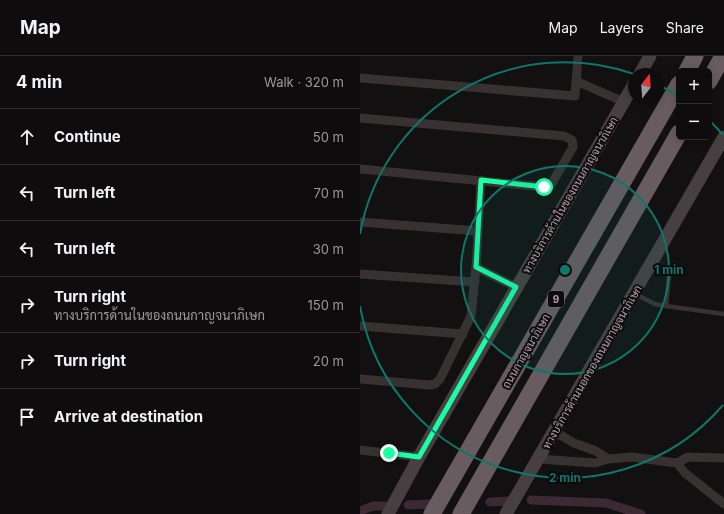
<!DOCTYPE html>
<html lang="en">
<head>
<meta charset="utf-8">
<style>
  :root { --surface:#0e0c0c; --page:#171515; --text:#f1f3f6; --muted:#9b9b9d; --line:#2e2c2d }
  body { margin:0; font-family:Inter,Sarabun,sans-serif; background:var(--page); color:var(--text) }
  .controls { position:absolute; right:12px; top:12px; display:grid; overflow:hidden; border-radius:6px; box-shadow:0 2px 10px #0003 }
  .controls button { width:36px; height:36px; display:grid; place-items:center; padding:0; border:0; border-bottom:1px solid var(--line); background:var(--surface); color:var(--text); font:20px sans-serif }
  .compass { position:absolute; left:268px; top:12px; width:36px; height:36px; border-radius:50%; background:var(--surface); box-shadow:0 2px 10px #0003; rotate:17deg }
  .stop { position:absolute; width:12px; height:12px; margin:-9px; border:3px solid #1bffa4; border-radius:50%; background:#fff }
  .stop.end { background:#1bffa4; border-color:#fff; box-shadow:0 1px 4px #0008 }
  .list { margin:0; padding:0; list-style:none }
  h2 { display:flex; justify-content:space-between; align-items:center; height:52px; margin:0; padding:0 16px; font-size:17px }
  h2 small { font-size:13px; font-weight:400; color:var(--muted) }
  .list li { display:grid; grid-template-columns:26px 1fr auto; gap:12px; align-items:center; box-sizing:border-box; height:56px; padding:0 16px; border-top:1px solid var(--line) }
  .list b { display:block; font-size:15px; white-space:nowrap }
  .list p { margin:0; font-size:13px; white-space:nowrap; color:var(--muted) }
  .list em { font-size:13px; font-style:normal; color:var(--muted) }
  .icon { flex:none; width:22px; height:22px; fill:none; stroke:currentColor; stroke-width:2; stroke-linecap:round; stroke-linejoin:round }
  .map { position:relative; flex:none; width:364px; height:458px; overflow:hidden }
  header { display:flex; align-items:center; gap:24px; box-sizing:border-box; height:56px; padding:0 20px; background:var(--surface); border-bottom:1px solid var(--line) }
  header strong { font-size:19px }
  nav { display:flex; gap:22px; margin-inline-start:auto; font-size:14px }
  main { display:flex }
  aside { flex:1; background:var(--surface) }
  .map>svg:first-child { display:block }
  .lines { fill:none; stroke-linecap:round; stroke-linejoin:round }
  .canal { stroke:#3c2934; stroke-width:9 }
  .lane { stroke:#373132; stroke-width:4.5 }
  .street { stroke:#373132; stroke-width:9 }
  .secondary { stroke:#473f41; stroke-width:13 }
  .highway { stroke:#695c61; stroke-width:17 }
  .route { stroke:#1bffa4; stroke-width:5 }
  .ring { fill:none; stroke:#0f766e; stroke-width:2 }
  .labels { text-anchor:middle; stroke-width:4; stroke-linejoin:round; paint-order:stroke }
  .shield { fill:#0d0b0b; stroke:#827379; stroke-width:1 }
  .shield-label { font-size:10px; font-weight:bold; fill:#b4a0a8 }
  .street-label { font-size:11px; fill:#b4a0a8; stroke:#0d0b0b }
  .centre { fill:#0f766e; stroke:#0d0b0b; stroke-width:2 }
  .ring-label { font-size:12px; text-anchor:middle; font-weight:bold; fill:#0f766e; stroke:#0d0b0b; stroke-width:4; stroke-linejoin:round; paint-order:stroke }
</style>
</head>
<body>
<header>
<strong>Map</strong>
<nav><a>Map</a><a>Layers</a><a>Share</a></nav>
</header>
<main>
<aside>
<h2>4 min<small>Walk · 320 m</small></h2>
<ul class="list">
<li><svg class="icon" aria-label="ahead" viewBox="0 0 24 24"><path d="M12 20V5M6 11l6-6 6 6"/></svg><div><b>Continue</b></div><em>50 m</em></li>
<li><svg class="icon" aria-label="left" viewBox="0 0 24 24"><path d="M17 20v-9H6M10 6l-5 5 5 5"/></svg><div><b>Turn left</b></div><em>70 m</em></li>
<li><svg class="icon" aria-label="left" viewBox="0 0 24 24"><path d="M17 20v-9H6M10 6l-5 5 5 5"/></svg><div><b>Turn left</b></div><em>30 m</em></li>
<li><svg class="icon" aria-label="right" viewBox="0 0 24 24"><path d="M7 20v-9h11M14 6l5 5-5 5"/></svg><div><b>Turn right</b><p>ทางบริการด้านในของถนนกาญจนาภิเษก</p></div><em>150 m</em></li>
<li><svg class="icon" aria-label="right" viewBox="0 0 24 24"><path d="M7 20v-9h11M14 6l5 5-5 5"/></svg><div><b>Turn right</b></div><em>20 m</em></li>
<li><svg class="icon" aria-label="arrive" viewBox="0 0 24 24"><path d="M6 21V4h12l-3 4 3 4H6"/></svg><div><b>Arrive at destination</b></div></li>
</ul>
</aside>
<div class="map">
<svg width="364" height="458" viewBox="0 0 364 458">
  <rect width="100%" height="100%" fill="#121010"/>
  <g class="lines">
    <path class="canal" d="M171,444L246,447L281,458
      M130,446L149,445
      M48,449L69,448
      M0,455L13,450H25"/>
    <path class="lane" d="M275,238L295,248L306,250L364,258
      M306,250L310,211"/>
    <path class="street" d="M0,22L215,40L218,0
      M216,25L264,46
      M0,62L204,80L212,84L213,91L192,127L189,130L184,131L0,113
      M0,166L118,175
      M116,211L156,231
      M0,218L115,226
      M0,270L103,278
      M0,323L70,329L75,328L80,323L111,260L116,211L121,124
      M195,376L214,387L236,395L248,403
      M0,394L59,401
      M179,403L235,407L248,403L272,401L317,407L325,417L364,448
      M317,407L328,401L364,402"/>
    <path class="secondary" d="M280,18L290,0
      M28,458L59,401L274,28
      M146,458L364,81"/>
    <path class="highway" d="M327,15L335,0
      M349,25L363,0
      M72,458L319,28
      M101,458L319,77"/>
  </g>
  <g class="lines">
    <path class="route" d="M29,397L59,401L156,231L116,211L121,124L184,131"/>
  </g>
  <circle cx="205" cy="214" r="104" fill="#0f766e" fill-opacity=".12"/>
  <g class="ring">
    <circle cx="205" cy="214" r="104"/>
    <path d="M363 349A208 208 0 0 1 0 250M0 178A208 208 0 0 1 274 18M299 29A208 208 0 0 1 318 40M349 64A208 208 0 0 1 363 79"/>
  </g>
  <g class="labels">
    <rect class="shield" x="188" y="235" width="16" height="16" rx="3"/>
    <g class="shield-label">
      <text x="196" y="247">9</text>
    </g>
    <g class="street-label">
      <text transform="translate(210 139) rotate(-60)" y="4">ทางบริการด้านในของถนนกาญจนาภิเษก</text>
      <text transform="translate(166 295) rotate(-60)" y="4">ถนนกาญจนาภิเษก</text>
      <text transform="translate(232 311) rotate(-60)" y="4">ทางบริการด้านนอกของถนนกาญจนาภิเษก</text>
    </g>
  </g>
  <circle cx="205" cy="214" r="6" class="centre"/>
  <g class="ring-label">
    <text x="309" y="218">1 min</text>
    <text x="205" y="426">2 min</text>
  </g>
</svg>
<div class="controls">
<button>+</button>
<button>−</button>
</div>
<svg class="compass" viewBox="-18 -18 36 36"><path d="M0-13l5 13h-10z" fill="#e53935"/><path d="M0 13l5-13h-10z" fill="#9b9b9d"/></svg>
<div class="stop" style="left:184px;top:131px"></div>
<div class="stop end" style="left:29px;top:397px"></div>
</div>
</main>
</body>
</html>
